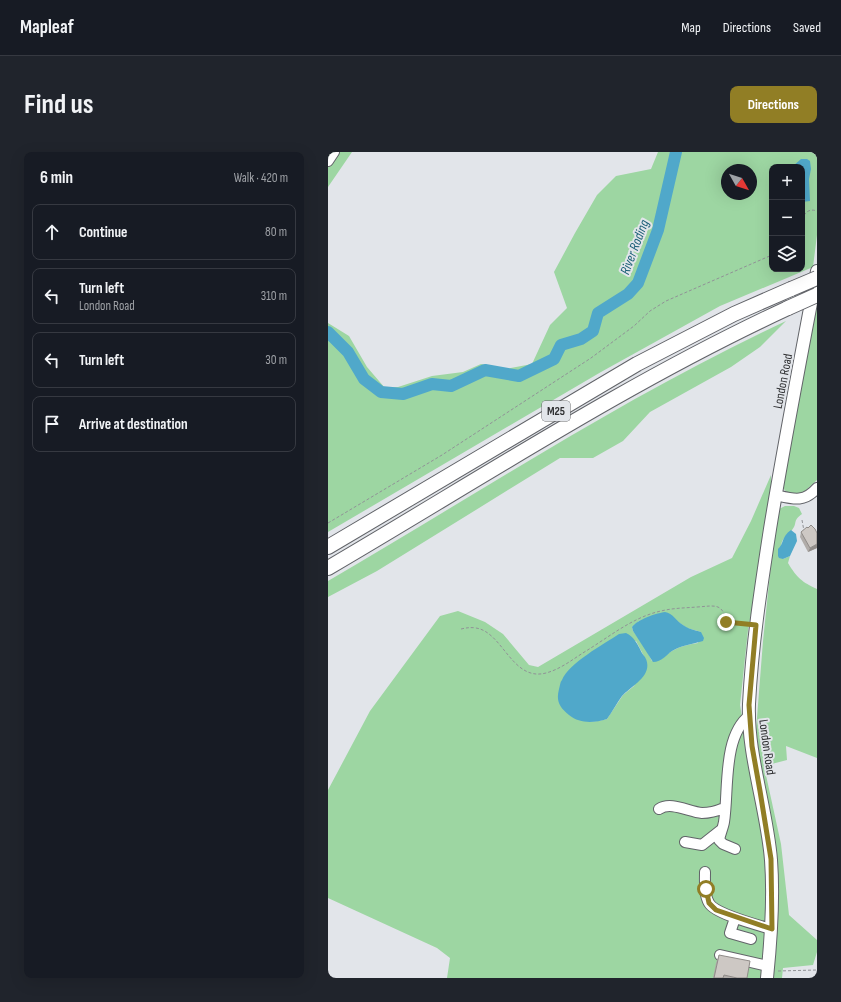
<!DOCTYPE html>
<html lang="en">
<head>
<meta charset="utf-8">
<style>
  :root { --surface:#171b24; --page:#20242c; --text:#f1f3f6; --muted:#9ea1a6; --line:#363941; --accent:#917e25 }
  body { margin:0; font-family:"Sofia Sans Condensed",sans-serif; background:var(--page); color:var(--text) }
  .controls { position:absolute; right:12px; top:12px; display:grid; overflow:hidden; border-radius:8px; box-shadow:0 4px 16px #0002 }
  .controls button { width:36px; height:36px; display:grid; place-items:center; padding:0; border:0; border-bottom:1px solid var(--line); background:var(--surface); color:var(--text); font:20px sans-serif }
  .compass { position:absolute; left:393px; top:12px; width:36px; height:36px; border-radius:50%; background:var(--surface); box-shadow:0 4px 16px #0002; rotate:129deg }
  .stop { position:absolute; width:12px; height:12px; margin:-9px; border:3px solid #917e25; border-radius:50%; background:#fff }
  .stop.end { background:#917e25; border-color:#fff; box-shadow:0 1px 4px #0008 }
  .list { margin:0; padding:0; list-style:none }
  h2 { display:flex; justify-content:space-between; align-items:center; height:52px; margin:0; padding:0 16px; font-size:17px }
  h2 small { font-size:13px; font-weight:400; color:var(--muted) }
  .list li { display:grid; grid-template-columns:26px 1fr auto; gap:12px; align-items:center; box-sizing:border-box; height:56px; margin:0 8px 8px; padding:0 8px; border:1px solid var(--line); border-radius:8px }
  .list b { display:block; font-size:15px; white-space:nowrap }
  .list p { margin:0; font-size:13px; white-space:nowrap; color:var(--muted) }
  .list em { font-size:13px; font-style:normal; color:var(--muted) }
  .icon { flex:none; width:22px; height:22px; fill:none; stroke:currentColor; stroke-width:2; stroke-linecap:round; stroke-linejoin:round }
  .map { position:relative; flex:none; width:489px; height:826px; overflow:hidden; border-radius:8px }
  header { display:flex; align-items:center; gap:24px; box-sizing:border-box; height:56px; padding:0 20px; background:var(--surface); border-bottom:1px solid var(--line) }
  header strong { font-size:19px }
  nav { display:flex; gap:22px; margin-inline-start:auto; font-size:14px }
  .intro { display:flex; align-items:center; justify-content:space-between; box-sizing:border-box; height:96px; padding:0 24px }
  h1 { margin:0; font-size:28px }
  .button { padding:10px 18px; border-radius:8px; background:var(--accent); color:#fff; font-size:14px; font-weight:700 }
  main { display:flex; gap:24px; padding:0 24px }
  aside { flex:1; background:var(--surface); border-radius:8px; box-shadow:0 4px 16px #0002 }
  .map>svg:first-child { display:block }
  .green { fill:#9dd6a2; fill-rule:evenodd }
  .water { fill:#50a8ca }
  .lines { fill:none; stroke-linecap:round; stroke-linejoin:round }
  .river { stroke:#50a8ca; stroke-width:12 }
  .minor-casing { stroke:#626469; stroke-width:12 }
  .major-casing { stroke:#626469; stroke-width:14 }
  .highway-casing { stroke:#626469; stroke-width:16 }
  .path { stroke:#909296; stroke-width:1; stroke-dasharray:3 2; stroke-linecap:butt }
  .minor { stroke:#fff; stroke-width:10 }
  .major { stroke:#fff; stroke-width:12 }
  .highway { stroke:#fff; stroke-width:14 }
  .highway-bridge-casing { stroke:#626469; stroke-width:16; stroke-linecap:butt }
  .highway-bridge { stroke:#fff; stroke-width:14 }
  .wall { fill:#b0aca9 }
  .shaded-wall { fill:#908c89 }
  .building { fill:#cdc8c4; stroke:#908c89 }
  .route { stroke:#917e25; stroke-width:5 }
  .labels { text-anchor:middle; stroke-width:4; stroke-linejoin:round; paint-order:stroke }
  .shield { fill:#e2e5ea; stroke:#656669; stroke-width:1 }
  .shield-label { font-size:12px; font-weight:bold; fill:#2f3032 }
  .street-label { font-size:13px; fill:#2f3032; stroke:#e2e5ea }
  .water-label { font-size:14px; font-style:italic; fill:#185d75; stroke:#e2e5ea }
</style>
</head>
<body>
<header>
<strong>Mapleaf</strong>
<nav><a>Map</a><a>Directions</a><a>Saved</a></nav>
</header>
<div class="intro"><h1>Find us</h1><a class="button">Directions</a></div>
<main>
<aside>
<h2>6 min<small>Walk · 420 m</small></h2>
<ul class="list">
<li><svg class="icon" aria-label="ahead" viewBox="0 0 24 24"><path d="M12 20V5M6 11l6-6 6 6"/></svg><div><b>Continue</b></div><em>80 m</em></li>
<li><svg class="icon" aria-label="left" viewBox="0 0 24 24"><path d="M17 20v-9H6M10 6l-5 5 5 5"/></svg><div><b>Turn left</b><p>London Road</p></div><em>310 m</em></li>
<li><svg class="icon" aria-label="left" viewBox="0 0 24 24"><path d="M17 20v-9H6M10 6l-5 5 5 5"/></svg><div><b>Turn left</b></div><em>30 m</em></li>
<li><svg class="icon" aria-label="arrive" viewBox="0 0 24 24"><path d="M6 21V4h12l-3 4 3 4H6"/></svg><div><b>Arrive at destination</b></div></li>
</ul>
</aside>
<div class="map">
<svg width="489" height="826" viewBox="0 0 489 826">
  <rect width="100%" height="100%" fill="#e2e5ea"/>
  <path class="green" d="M0,0H24L0,35Z
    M330,0H489V83L485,115L392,154L273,220L0,380V171L21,184L39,215L57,236L70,235L104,224L135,220L153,212L178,217L204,212L222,173L239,156L226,120L247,81L269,43L288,24L323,17ZM444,15H474V117H444ZM399,18H423V42H399Z
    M489,153V328L477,339L471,341V343C462,342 456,341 453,331Z
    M458,169L432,195L403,215L322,260L295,289L265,306H232L49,419L0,445V429C151,341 299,243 458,169Z
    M443,323V335L432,414L420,478L412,553L439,710V752L433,826H119L122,806L109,796L0,746V638L42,559L112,464L130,459L157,470L175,482L201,513L210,515L363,425L404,406L423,369ZM318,467L349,469L359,476L373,480L370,491C362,492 353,494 346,498C334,504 339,507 324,509L318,497L305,479L304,475L311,469ZM308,489L318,508L306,534L295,543L279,567C265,571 256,570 243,564L254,507L266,499Z
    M457,354H466L471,356L474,362C464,369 470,371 464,378C452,389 452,390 455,407L462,404L460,411C469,426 474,430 489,437V606L458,594L459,608L436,614L453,692L461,763L489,788V800L485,813L455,816L454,826H442L446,733L427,591L435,489L444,402L451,357Z"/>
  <path class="water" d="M473,7H479L482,9L483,17L481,27L482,49L474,50V15H464Z
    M463,378L468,382L469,389L462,404L455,407L451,406L450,404V397C456,392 453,385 463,378Z
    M337,460C345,461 348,469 355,473C360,477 367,478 373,480L376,486L375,489C365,492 354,493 344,499C338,503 334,510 325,510L305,479L304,475C309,468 328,461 337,460Z
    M298,481C306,485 308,490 312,497C313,501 317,504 318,507C325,524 303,534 294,544C289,551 284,560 279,567C266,571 252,572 241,563C231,555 228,549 231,537C232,534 232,530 234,528C241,511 276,492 291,482Z"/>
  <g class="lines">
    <path class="river" d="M0,180L20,200L36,227L53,240L75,242L104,232L123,234L157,218L191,224L226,207L233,193L253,187L265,179L270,161L300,142L310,131L330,78L348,0"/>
    <defs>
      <path id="minor" d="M0,9L6,0
        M447,343C465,347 476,351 489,336
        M331,657C343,649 361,660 374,661C382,661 389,659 396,656
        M357,690L374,693L393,678
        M407,697L395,692L391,688C392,682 395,676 396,670C401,639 394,584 422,563
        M377,720C377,729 376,743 381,751C387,762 430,773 443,777
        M407,766L402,781L423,787
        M392,803L440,814"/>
      <path id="major" d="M439,826C443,787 446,747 443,708C439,657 419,602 421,552C424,493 433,435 442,377C456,291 473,205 489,119"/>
      <path id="highway" d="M0,395L309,212L406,162L463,137
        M0,416C152,327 300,230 460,156"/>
    </defs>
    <use href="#minor" class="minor-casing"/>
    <use href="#major" class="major-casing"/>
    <use href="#highway" class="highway-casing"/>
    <path class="path" d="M474,68C476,61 481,56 489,59
      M474,368L476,379
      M0,371L114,303L263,206L306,174L322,159L338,149L444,103
      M133,477C138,476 142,475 148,476C175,480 184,530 218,521C233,517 245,507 258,499C281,485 305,465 333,459C345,456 357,456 369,455C386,454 395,450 398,470L418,472
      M450,819L489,818"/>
    <use href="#minor" class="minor"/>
    <use href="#major" class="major"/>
    <use href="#highway" class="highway"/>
    <defs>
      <path id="highway-bridge" d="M463,137L489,126
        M460,156L489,143"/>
    </defs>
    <use href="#highway-bridge" class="highway-bridge-casing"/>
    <use href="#highway-bridge" class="highway-bridge"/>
  </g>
  <path class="wall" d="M480,376L489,381V396L480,400L472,385L473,380Z
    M391,803L419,826H385L388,811Z"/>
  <path class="shaded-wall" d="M489,392V396L480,400L482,396Z"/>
  <path class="building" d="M483,373L487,377L489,381V392L482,396L473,380L479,375L480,376Z
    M391,803L422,809L419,826H409L396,823L395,826H386Z"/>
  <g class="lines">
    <path class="route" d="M378,737L381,751L388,758L444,777L443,707L432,639L424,594L421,553L428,473L398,470"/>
  </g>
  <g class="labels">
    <rect class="shield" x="214" y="249" width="28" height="20" rx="3"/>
    <g class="shield-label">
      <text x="228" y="263">M25</text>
    </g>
    <g class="street-label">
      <text transform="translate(454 229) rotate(-79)" y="5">London Road</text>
      <text transform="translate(440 595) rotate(82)" y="5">London Road</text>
    </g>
    <g class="water-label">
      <text transform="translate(306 95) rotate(-69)" y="5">River Roding</text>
    </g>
  </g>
</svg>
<div class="controls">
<button>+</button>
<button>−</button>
<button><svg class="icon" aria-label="layers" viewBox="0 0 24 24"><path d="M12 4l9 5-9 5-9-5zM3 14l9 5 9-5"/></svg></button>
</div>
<svg class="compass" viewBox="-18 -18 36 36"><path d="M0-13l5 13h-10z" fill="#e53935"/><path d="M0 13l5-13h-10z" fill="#9ea1a6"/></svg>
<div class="stop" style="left:378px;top:737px"></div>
<div class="stop end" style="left:398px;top:470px"></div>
</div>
</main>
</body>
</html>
